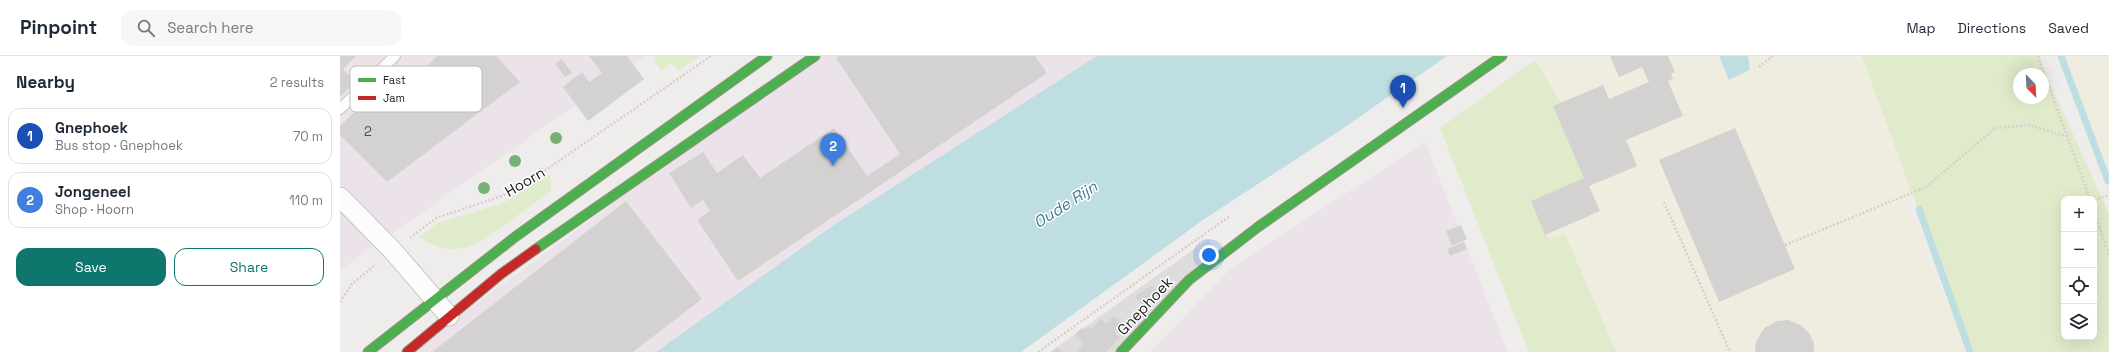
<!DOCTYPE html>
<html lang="en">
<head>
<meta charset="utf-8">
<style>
  :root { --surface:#fff; --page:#f6f6f7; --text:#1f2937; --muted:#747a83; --line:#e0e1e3; --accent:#0f766e }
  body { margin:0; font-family:"Space Grotesk",sans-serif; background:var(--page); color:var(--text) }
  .controls { position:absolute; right:12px; bottom:12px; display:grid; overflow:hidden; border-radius:8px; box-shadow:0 4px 16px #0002 }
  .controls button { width:36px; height:36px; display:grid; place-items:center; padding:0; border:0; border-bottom:1px solid var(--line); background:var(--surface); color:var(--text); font:20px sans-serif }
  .compass { position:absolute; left:1673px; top:12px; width:36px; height:36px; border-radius:50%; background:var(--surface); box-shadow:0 4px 16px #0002; rotate:156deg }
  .you { position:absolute; left:869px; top:199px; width:14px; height:14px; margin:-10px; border:3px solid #fff; border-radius:50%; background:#1a73e8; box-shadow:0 0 0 6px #1a73e833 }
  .badge { display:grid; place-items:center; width:26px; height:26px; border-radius:50%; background:var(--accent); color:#fff; font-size:13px; font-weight:700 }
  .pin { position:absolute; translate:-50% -33px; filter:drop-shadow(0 1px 2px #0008) }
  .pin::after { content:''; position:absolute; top:21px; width:14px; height:12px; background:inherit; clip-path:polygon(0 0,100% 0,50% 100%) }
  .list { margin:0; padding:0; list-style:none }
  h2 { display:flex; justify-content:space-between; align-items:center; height:52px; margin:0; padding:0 16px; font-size:17px }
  h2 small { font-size:13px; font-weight:400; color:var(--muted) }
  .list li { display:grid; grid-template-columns:26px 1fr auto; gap:12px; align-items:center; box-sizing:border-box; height:56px; margin:0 8px 8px; padding:0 8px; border:1px solid var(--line); border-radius:12px }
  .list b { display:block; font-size:15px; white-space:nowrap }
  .list p { margin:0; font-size:13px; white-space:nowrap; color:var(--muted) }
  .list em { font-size:13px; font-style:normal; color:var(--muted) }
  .actions { display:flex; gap:8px; padding:12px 16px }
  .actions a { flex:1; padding:9px 0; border:1px solid var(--accent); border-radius:12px; text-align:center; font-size:14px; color:var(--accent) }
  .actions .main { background:var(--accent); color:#fff }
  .icon { flex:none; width:22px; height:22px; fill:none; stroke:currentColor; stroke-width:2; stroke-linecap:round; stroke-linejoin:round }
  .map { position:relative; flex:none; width:1769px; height:296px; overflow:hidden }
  header { display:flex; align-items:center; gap:24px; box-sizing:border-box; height:56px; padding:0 20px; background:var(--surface); border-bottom:1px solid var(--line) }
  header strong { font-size:19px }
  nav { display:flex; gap:22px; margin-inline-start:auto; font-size:14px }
  .search { width:280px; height:36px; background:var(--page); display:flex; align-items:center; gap:10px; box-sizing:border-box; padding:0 14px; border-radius:12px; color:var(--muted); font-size:15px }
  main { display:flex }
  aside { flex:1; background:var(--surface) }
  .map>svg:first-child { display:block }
  .residential { fill:#dfdddc }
  .industrial { fill:#ece3ea }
  .farmland { fill:#efeddf }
  .grass { fill:#e0ebcb; fill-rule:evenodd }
  .water { fill:#bfdee1 }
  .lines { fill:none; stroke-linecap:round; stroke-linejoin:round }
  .stream { stroke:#bfdee1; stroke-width:7 }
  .building { fill:#d4d2d0 }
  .lane-casing { stroke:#c5c4c3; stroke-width:12 }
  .street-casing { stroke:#c5c4c3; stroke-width:21 }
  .fast-casing { stroke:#9a9882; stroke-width:11 }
  .jam-casing { stroke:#9a9882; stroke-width:11 }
  .path { stroke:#dbcdcd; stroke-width:2.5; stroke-dasharray:2 2; stroke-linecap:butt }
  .lane { stroke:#fdfcfc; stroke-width:10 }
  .street { stroke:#fdfcfc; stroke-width:19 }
  .fast { stroke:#4caf50; stroke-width:9 }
  .jam { stroke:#c62828; stroke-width:9 }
  .tree { fill:#77b073 }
  .labels { text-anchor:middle; stroke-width:3; stroke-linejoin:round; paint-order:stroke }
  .number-label { font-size:13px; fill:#4e4e4e }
  .street-label { font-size:15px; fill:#222; stroke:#fff }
  .water-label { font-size:16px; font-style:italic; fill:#477a97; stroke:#fff }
  .key { fill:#fff; stroke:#bdbdbd; stroke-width:1 }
  .key-label { font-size:11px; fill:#222 }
</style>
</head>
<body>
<header>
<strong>Pinpoint</strong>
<div class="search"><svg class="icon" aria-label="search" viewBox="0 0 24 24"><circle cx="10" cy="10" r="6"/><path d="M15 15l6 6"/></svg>Search here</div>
<nav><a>Map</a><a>Directions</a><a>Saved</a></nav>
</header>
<main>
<aside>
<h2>Nearby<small>2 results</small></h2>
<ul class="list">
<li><span class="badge" style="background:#1a4fb4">1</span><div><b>Gnephoek</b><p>Bus stop · Gnephoek</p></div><em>70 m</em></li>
<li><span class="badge" style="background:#3f7fe0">2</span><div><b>Jongeneel</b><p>Shop · Hoorn</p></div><em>110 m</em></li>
</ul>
<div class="actions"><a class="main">Save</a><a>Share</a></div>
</aside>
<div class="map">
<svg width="1769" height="296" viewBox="0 0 1769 296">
  <rect width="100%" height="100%" fill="#efedeb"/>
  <path class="residential" d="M868,183L876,194L778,296H710Z"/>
  <path class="industrial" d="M0,0H306L0,214Z
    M475,0H802L371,296H70Z
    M1085,86L1168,296H810L892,211Z"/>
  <path class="farmland" d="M1201,0H1379L1389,24L1410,14L1408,0H1522L1573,139L1564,143L1628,296H1276L1225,178L1209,183L1191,145L1252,120L1221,47L1195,4Z
    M1718,0H1769V141Z"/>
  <path class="grass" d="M318,0H360L338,15L332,7L321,15L314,3Z
    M1522,0H1698L1769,158V296H1630ZM1679,18H1703V42H1679ZM1724,143H1754V281H1724Z
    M1195,4L1221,47L1252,120L1191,145L1209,183L1225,178L1276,296H1189L1100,72Z
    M210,119L211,135C196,146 181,157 166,168C135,191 115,204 79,181L98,167L161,148Z"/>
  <path class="water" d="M757,0H1107L1002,73L863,164L681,296H316L491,171Z
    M1379,0H1408L1410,14L1389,24Z"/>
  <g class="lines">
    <path class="stream" d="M1721,0L1768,125
      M1579,153L1630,296"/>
  </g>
  <path class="building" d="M0,0H16L3,13L15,26L0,41Z
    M97,0H156L180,26L47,126L0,79V70L30,41L43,54Z
    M249,0H287L304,23L248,65L223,31L242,16L249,26L262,17Z
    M499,0H695L707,17L398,225L357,164L370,155L363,144L351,152L329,117L363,96L377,117L403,99L420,122L494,72L527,120L560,98L496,2Z
    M1270,0H1328L1335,16L1331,18L1333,23L1328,25L1343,60L1286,84L1297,110L1249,130L1260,155L1205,179L1191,145L1244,122L1213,50L1263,29L1269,43L1309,26L1302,11L1279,21Z
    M222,3L232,17L225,21L215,8Z
    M1395,72L1455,213L1379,246L1319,104Z
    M286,145L362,243L293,296H92Z
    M1121,169L1127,183L1112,190L1106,175Z
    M1124,186L1127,193L1110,200L1107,193Z
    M812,229L818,238L805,252L795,240Z
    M774,260L782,268L774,276L780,281L766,296H736L744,287L735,278L742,272L745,274L748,271L751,273L761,263L766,268Z
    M1448,264L1462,270L1469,277L1474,287V296H1415L1416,286L1424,272L1437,265Z
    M717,291L723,296H712Z"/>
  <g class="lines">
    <defs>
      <path id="lane" d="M0,53L55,0"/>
      <path id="street" d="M0,141L53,195L109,260"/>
      <path id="fast" d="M196,193L475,0
        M28,296L175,181L427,0
        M781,296L849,224L918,171L1162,0"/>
      <path id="jam" d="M67,296L161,218L196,193"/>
    </defs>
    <use href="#lane" class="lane-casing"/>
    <use href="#street" class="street-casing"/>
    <use href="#fast" class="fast-casing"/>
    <use href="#jam" class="jam-casing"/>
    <path class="path" d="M1698,0L1750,143
      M1419,11L1433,0
      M1754,144L1769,139
      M1324,146L1390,296
      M1754,155L1769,199
      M70,182L96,162L162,140L197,120L371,0
      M1445,189L1586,131L1655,72L1689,69L1726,80
      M0,246L12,228L36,208
      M698,296L890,160"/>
    <use href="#lane" class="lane"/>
    <use href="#street" class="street"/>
    <use href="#fast" class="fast"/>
    <use href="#jam" class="jam"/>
  </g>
  <g class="tree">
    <circle cx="216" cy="82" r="6"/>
    <circle cx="175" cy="105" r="6"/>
    <circle cx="144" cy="132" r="6"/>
  </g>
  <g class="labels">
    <g class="number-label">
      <text x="28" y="80">2</text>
    </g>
    <g class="street-label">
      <text transform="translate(185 126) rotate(-30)" y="5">Hoorn</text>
      <text transform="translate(805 250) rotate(-47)" y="5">Gnephoek</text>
    </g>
    <g class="water-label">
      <text transform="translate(725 148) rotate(-33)" y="6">Oude Rijn</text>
    </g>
  </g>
  <rect x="10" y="10" width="132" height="46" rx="6" class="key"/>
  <rect x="18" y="22" width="18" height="4" fill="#4caf50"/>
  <rect x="18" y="40" width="18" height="4" fill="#c62828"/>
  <g class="key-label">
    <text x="43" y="28">Fast</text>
    <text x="43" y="46">Jam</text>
  </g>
</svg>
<div class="controls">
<button>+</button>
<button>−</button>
<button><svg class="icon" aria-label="locate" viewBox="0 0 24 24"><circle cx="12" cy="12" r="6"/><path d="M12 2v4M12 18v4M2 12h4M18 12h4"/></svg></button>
<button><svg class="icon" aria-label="layers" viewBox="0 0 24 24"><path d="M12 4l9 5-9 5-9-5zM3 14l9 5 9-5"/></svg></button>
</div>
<svg class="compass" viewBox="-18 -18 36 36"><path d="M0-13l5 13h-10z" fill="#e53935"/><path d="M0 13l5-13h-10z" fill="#747a83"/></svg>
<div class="you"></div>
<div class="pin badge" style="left:1063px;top:52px;background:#1a4fb4">1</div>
<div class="pin badge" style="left:493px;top:110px;background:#3f7fe0">2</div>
</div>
</main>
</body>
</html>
